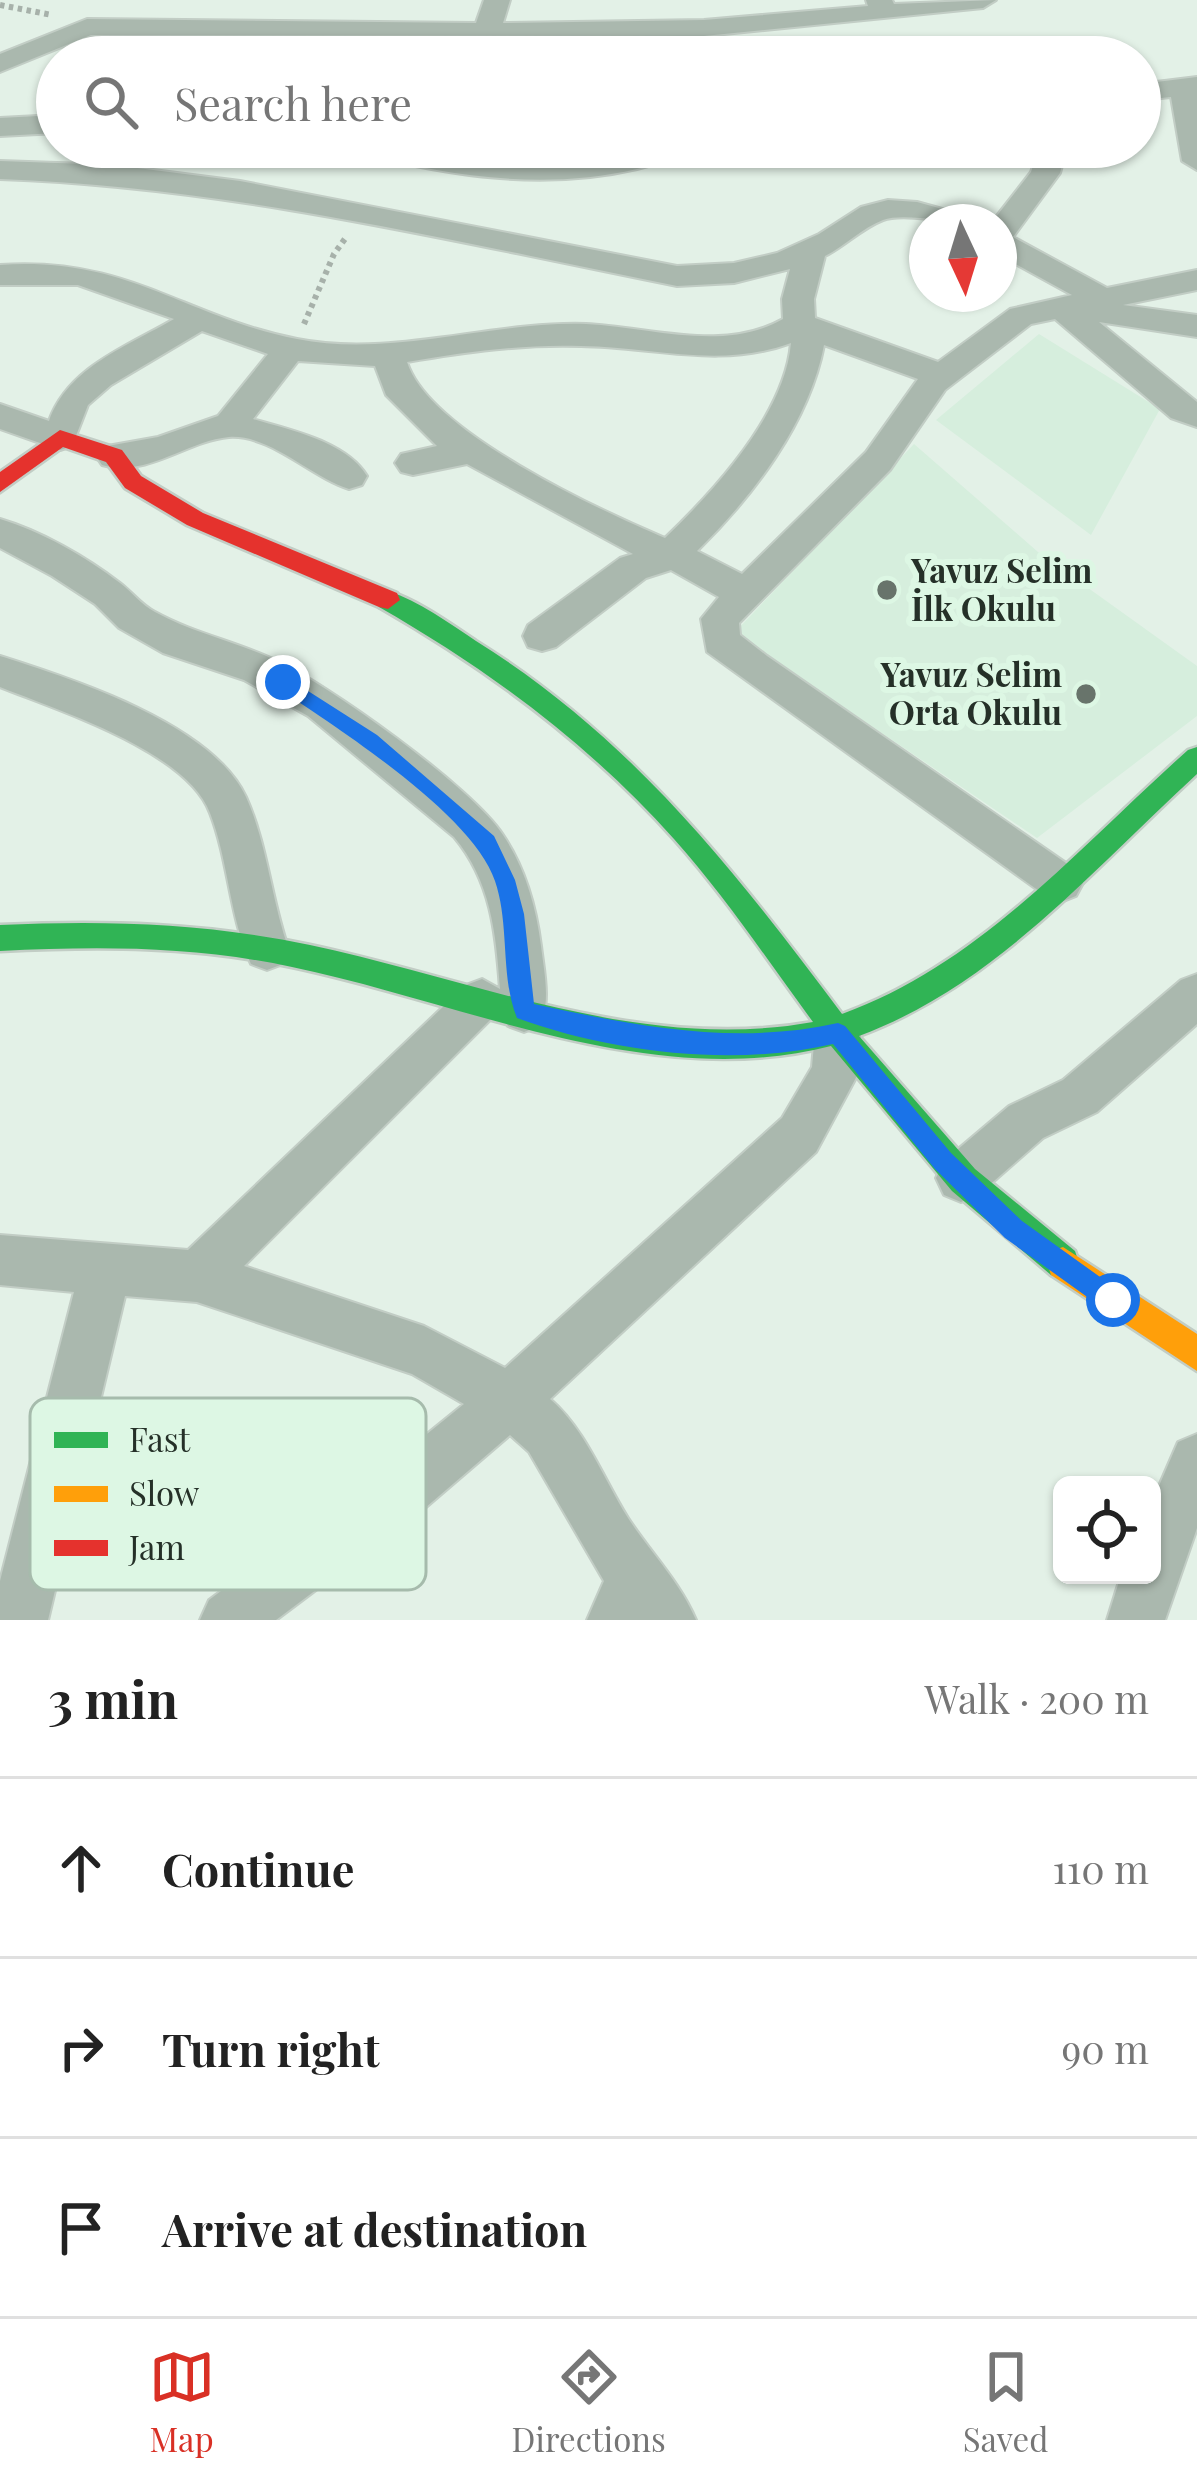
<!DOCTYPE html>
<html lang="en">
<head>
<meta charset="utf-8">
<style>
  :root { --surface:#fff; --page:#f2f2f2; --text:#222; --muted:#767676; --line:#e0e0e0; --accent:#d93025 }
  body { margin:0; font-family:"Playfair Display",serif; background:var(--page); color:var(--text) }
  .controls { position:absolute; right:36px; bottom:36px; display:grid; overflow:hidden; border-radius:18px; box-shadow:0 3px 9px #0004 }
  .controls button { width:108px; height:108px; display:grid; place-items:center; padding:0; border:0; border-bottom:3px solid var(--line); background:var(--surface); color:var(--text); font:60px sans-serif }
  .compass { position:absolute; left:909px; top:204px; width:108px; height:108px; border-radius:50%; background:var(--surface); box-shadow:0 3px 9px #0004; rotate:176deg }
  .stop { position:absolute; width:36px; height:36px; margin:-27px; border:9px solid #1a73e8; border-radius:50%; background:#fff }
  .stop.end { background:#1a73e8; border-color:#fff; box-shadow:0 3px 12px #0008 }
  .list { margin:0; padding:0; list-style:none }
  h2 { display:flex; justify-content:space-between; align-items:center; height:156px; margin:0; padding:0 48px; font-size:51px }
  h2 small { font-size:39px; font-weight:400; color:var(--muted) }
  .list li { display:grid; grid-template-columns:78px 1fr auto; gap:36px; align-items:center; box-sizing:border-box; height:180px; padding:0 48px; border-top:3px solid var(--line) }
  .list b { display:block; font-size:45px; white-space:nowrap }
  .list em { font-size:39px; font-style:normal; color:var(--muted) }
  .icon { flex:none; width:66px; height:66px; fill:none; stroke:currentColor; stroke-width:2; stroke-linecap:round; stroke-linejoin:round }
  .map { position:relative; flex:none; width:1197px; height:1620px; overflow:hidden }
  .search { position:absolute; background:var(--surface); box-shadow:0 3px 9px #0004; left:36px; right:36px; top:36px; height:132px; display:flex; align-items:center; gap:30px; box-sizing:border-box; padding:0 42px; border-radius:66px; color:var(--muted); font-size:45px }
  .sheet { height:696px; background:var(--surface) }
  nav { display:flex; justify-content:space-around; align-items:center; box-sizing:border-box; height:168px; border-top:3px solid var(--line); background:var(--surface); font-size:33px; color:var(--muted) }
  nav a { display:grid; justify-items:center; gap:6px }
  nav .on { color:var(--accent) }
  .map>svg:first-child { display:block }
  .built { fill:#d6eedd }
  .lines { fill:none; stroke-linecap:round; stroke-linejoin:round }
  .street-casing { stroke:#c2cdc5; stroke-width:4 }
  .fast-casing { stroke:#c2cdc5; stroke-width:5 }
  .slow-casing { stroke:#c2cdc5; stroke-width:5 }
  .jam-casing { stroke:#c2cdc5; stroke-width:5 }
  .path { stroke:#a7b1aa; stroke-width:6; stroke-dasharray:4.5 4.5; stroke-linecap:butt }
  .street { fill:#aab8ae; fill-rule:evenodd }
  .fast { fill:#30b455; fill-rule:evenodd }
  .slow { fill:#ff9f0a; fill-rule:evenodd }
  .jam { fill:#e5322d; fill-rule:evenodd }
  .route { fill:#1a73e8 }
  .poi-dot { fill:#68746b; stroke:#ddf7e4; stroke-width:4.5 }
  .labels { text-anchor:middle; stroke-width:12; stroke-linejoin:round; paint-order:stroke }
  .poi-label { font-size:33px; font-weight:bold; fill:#253028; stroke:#ddf7e4; text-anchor:start }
  .key { fill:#ddf7e4; stroke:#a6bbac; stroke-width:3 }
  .key-label { font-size:33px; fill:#253028 }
</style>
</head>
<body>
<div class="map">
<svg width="1197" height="1620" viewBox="0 0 1197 1620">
  <rect width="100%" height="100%" fill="#e3f1e7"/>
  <path class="built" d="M1039,334L1160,409L1091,535L936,420Z
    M914,444L1038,552L1197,666V716L1037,838L734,633Z"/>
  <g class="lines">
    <defs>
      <path id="street" d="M484,0H510L503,23L704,20L868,6L866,0H892L894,4L996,0L983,8L704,36L91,35L0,72V54L87,19L476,23Z
        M1197,77V170L1182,161L1171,97L1140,100V84Z
        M57,115V133L0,136V118Z
        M353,147C413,147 470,164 530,164C585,164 635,147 688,147C677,159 654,165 637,169C542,191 451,176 357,153Z
        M1039,147H1067L1060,173L1013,237L1107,288L1197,270V290L1123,305L1197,315V337L1099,322L1197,402V427L1171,418L1055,319L1031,324L945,390L890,470L739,623L740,635L767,656L1076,870L1083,883L1076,896L1061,902L1046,896L707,652L701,619L719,597L671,570L646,578L556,647L542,651L528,647L523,636L528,625L620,558L633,554L467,464L413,475L401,472L395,463L401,454L437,446L386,395L375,366L298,361L253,419C289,430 346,441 367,476L362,485L349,489C312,478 270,434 229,437C186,441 147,478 102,465L96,456L102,447L158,437L218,416L268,354L202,331L111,385L88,405L72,446L60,450L0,429V404L49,421C68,367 128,346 174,319L78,285H0V265C128,256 184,317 297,339C392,358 490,321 586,324C651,327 723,353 783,319L782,299L790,269L734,283L677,286C452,241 230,187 0,179V161L114,165L240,181L677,266L734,263L777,253L819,234L861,207L888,200L917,202L964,215L968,222C945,222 902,213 883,220C862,228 845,246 825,256L814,299L815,318L938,362L1010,309L1072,295L999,255V222H992L1031,172ZM791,343C785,414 715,490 665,538C599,510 428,431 407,362C465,352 522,344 581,346C653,347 720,369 791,343ZM824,345L918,379L866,452L742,574L697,551C753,496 809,423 824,345Z
        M0,519C41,531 86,557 120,583C132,592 141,605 155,612C193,633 234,641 273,659C325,682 473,788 503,835C525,868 536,906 541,946C544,972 551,1001 540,1026L524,1032L508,1026L501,1009L244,1266L424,1326L505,1368L782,1118L812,1067L815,1033L822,1018L838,1012L854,1018L861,1033L859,1072L816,1152L550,1399C585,1429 603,1478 628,1518C650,1552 680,1582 696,1620H587L604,1581L529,1452L510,1435L425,1508L276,1620H200L209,1600L385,1468L464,1404L412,1374L197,1302L125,1296L48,1620H0V1581L74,1292L0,1285V1235L188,1250L466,985L482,979L500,989C496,933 491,881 454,837L308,716L244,680L163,653L119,628L95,604L52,576L0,548Z
        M0,656C73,679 212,724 246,797C268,846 271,900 289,950L283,964L267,970L251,964C229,916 229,862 210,813C187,751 57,710 0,687Z
        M1197,974V1024L1097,1112L1043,1138L978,1195L961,1202L944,1195L936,1178L944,1161L1009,1106L1063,1080L1181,980Z
        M1197,1434V1528L1165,1620H1107L1121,1575H1152V1502L1178,1442Z"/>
      <path id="fast" d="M388,591C419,601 449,623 476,641C633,739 734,870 842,1014C981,964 1080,846 1188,750L1197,747V774C1092,870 996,985 859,1036L975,1169L1075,1251L1079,1263L1075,1275L1063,1279L1051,1275L952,1191L831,1046C652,1092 465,1003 292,967C194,946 100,946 0,951V925C106,920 206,923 310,945C475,980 642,1053 813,1022C768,961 725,896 674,839C589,744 489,670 379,607L376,600Z"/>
      <path id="slow" d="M1063,1247L1197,1334V1371L1051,1275L1047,1263L1051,1251Z"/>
      <path id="jam" d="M60,430L122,450L141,476L203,513L397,593L400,600L388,609L379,607L187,525L125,488L106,462L63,447L0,492V472Z"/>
    </defs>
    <use href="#street" class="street-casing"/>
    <use href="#fast" class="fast-casing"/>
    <use href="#slow" class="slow-casing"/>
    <use href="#jam" class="jam-casing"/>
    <path class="path" d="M0,5L52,15
      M304,324L334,254L347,236"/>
    <use href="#street" class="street"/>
    <use href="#fast" class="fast"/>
    <use href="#slow" class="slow"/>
    <use href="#jam" class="jam"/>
  </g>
  <path class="route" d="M283,675L377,735L494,836L515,880L524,914L534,1004C635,1026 735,1046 838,1023L845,1026L951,1153L1022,1221L1121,1292V1309H1104L1005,1238L935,1169L833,1044C734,1067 613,1053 517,1018C500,976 510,925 495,881C473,814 336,727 276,687L274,682Z"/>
  <g class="poi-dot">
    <circle cx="887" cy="590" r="12"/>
    <circle cx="1086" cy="694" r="12"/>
  </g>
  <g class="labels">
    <g class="poi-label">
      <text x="911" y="583">Yavuz Selim<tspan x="911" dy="38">İlk Okulu</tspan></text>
      <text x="1062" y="687" text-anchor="end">Yavuz Selim<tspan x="1062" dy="38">Orta Okulu</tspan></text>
    </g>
  </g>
  <rect x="30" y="1398" width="396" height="192" rx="18" class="key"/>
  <rect x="54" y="1432" width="54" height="16" fill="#30b455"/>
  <rect x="54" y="1486" width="54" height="16" fill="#ff9f0a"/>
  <rect x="54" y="1540" width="54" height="16" fill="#e5322d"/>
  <g class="key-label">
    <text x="129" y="1452">Fast</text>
    <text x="129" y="1506">Slow</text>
    <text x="129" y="1560">Jam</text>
  </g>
</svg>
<div class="controls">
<button><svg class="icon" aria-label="locate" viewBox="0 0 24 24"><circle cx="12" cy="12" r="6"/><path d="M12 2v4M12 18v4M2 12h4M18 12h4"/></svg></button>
</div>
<svg class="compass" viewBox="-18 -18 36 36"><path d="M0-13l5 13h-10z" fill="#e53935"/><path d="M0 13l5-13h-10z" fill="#767676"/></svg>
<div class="stop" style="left:1113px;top:1300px"></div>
<div class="stop end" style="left:283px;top:682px"></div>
<div class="search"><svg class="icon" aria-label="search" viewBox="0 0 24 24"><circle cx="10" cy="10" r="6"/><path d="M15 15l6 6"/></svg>Search here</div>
</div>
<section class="sheet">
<h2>3 min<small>Walk · 200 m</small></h2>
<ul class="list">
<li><svg class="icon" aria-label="ahead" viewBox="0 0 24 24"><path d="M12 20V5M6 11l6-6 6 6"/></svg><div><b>Continue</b></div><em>110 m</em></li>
<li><svg class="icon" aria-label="right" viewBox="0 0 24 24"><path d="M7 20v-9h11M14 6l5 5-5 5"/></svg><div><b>Turn right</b></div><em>90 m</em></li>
<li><svg class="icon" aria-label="arrive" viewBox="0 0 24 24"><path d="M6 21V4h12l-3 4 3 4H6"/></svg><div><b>Arrive at destination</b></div></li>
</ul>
</section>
<nav>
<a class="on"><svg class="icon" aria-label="map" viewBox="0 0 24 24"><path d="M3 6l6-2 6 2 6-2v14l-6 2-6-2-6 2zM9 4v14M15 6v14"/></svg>Map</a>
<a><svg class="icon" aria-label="directions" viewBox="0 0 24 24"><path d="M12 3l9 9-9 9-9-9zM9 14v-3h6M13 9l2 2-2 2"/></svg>Directions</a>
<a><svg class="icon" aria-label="saved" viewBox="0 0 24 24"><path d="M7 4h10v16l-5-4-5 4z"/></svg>Saved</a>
</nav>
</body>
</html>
